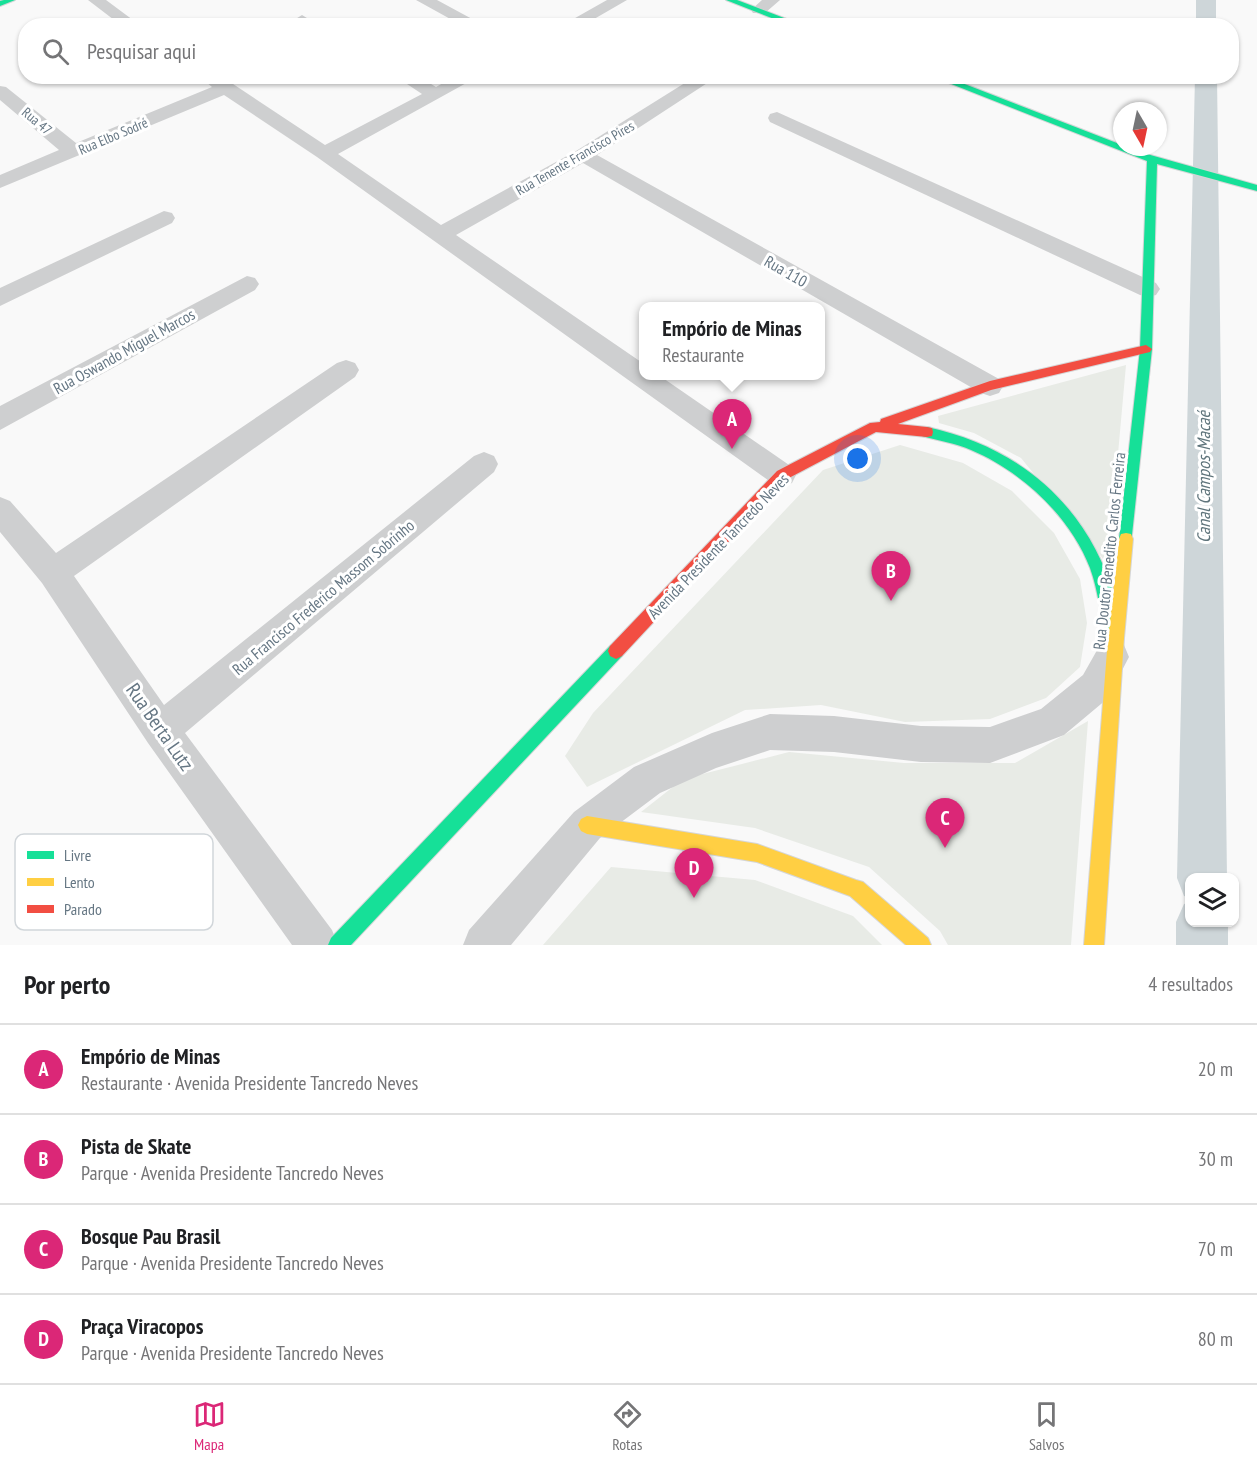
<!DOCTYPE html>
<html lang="pt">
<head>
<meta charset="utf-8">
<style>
  :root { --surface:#fff; --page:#f6f6f6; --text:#202124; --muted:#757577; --line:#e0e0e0; --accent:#db2777 }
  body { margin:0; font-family:"PT Sans Narrow",sans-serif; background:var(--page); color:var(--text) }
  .controls { position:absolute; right:18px; bottom:18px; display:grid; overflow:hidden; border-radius:12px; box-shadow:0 2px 4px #0004 }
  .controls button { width:54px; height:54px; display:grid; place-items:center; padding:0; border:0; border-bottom:2px solid var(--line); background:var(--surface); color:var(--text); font:30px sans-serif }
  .compass { position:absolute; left:1113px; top:102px; width:54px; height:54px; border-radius:50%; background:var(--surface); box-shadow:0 2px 4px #0004; rotate:171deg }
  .you { position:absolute; left:858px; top:459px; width:21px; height:21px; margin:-15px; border:4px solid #fff; border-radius:50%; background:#1a73e8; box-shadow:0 0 0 9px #1a73e833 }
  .badge { display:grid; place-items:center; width:39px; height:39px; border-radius:50%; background:var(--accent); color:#fff; font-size:20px; font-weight:700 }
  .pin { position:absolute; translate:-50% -50px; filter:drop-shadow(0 2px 3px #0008) }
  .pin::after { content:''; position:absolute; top:32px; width:21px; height:18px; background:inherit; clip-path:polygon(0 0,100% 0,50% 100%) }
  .popup { position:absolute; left:639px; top:302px; width:186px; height:78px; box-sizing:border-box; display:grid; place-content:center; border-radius:12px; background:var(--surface); filter:drop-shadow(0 2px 4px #0005); font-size:20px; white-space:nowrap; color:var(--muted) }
  .popup b { font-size:22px; color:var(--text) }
  .popup::after { content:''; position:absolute; left:50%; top:100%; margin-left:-12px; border:12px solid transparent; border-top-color:var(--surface) }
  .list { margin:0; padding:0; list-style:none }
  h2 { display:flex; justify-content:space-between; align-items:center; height:78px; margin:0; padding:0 24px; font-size:26px }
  h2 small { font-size:20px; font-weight:400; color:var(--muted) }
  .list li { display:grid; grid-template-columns:39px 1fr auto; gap:18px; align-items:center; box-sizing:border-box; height:90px; padding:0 24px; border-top:2px solid var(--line) }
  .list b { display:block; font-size:22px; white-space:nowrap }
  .list p { margin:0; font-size:20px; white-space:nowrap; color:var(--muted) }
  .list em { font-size:20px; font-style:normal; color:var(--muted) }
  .icon { flex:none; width:33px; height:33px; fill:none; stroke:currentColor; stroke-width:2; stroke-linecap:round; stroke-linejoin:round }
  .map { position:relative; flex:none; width:1257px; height:945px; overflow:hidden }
  .search { position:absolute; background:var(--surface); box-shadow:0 2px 4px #0004; left:18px; right:18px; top:18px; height:66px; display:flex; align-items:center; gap:15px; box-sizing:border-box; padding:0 21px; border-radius:24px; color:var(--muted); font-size:22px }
  .sheet { height:438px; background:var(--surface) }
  nav { display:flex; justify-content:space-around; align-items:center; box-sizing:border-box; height:84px; border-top:2px solid var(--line); background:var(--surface); font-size:16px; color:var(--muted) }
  nav a { display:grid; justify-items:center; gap:3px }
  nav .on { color:var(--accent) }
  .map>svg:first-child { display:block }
  .green { fill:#e8ebe6 }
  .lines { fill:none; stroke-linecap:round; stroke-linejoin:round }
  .canal { fill:#ced6d9; fill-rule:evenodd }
  .fast-casing { stroke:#d5d6d7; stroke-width:2 }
  .slow-casing { stroke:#d5d6d7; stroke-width:2 }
  .jam-casing { stroke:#d5d6d7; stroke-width:2 }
  .street { fill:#cecfd0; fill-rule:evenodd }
  .fast { fill:#16e098; fill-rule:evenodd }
  .slow { fill:#ffcf43; fill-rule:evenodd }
  .jam { fill:#f24e42; fill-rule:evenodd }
  .labels { text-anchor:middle; stroke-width:6; stroke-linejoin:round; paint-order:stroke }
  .far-street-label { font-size:14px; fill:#657683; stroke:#fff }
  .street-label { font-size:16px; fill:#657683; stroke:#fff }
  .water-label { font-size:18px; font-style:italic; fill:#60757c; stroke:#fff }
  .near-street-label { font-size:20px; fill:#657683; stroke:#fff }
  .key { fill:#fff; stroke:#d1d6da; stroke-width:1.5 }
  .key-label { font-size:16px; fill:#657683 }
</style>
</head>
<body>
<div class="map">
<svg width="1257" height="945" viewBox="0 0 1257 945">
  <rect width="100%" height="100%" fill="#f9f9f9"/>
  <path class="green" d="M1126,365L1108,565L1021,458L974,433L939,423L938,416Z
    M900,445L963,463L1012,491L1054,533L1080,579L1087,623L1080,667L1046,698L990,719L905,722L821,705L745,710L587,787L565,756L593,713L823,470Z
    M1088,721L1071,945H948L940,931L869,867L755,828L641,812L683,779L789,752L904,763H1015Z
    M611,867L755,880L853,916L882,945H543Z"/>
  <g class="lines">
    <path class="canal" d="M1196,0H1216V26H1196Z
      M1195,76H1217L1227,878H1190V898L1184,896L1177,878Z
      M1190,902V922H1228V945H1176V922L1184,904Z"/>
    <defs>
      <path id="fast" d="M4,0H15L0,6V1Z
        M726,0H737L805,26H792Z
        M931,76H944L1122,145V147L1257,185V191L1157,164L1152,349L1131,544L1126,545L1121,544L1119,539L1140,349L1147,161Z
        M927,427C1020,447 1089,506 1115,599C1118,611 1127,632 1122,643L1116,646L1110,643C1100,620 1099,592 1090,568C1070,516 1021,471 971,450C955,443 939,441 922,436L921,432L922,428Z
        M616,643L622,646L624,651L622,656L351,945H328L331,938L610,646Z"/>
      <path id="slow" d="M1126,533L1131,534L1133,539L1124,638L1104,945H1084L1108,638L1119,539L1121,534Z
        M587,816L757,844L856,880L863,882L928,938L931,945H906L850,896L757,862L587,834L581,831L578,825L581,819Z"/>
      <path id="jam" d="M1146,345L1152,349L1150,352L991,390L898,424L927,427L932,428L933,432L932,436L927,437L876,432L787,479L622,656L616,659L610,656L608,651L610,646L777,471L870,423L880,422L881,419L990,381Z"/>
    </defs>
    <use href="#fast" class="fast-casing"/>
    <use href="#slow" class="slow-casing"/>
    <use href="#jam" class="jam-casing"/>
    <path class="street" d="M88,0H106L141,26H122Z
      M416,0H437L485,26H463Z
      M607,0H627L582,26H561Z
      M762,0H780L765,13H753L751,10Z
      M302,15L320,26H300L294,20Z
      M199,76H221L325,145L422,94L395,76H418L436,87L455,76H479L338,154L441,225L576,151L696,76H718L597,155L999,379L1003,386L999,393L990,396L981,393L583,163L456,235L644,364V376H660L792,467L796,475L792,483L782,487L772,483L317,157L224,95L0,188V175L59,150L0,100V86L6,87L76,143L212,87Z
      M777,112L1156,283L1160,289L1156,295L1148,297L1140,295L770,122L768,118L770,114Z
      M164,211L172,213L175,218L172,223L0,306V288Z
      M247,276L255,278L259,284L255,290L0,430V406Z
      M346,360L355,363L359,370L355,377L74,576L164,705L474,456L484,452L494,456L498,464L494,472L185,733L332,930L338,945H292L148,743L42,583L0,532V497L10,501L56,553L337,363Z
      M1112,641L1124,645L1129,657L1107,699L1064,735L990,763L921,762L834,752L770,750L716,768L660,793L600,838L511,945H463L469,930L574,812L634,767L712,733L770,714L834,716L921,726L990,727L1041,709L1083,675L1100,645Z"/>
    <use href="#fast" class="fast"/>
    <use href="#slow" class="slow"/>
    <use href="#jam" class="jam"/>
  </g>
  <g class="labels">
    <g class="far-street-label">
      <text transform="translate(37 121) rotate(40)" y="5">Rua 47</text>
      <text transform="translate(113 136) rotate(-23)" y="5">Rua Elbo Sodré</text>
      <text transform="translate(575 158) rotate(-30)" y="5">Rua Tenente Francisco Pires</text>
    </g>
    <g class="street-label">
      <text transform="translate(786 271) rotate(30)" y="6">Rua 110</text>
      <text transform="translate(124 351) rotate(-29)" y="6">Rua Oswando Miguel Marcos</text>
      <text transform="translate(718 546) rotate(-46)" y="6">Avenida Presidente Tancredo Neves</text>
      <text transform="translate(1109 551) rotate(-84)" y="6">Rua Doutor Benedito Carlos Ferreira</text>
      <text transform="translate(323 597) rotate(-40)" y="6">Rua Francisco Frederico Massom Sobrinho</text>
    </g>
    <g class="water-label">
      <text transform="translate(1204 477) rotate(-90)" y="6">Canal Campos-Macaé</text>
    </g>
    <g class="near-street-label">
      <text transform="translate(160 727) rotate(55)" y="7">Rua Berta Lutz</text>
    </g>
  </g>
  <rect x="15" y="834" width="198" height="96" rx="9" class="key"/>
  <rect x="27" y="851" width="27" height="8" fill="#16e098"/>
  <rect x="27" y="878" width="27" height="8" fill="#ffcf43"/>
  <rect x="27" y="905" width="27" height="8" fill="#f24e42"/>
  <g class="key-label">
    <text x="64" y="861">Livre</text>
    <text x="64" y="888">Lento</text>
    <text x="64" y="915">Parado</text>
  </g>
</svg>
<div class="controls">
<button><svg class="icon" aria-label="layers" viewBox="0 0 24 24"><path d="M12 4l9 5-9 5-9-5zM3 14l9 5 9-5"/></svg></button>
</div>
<svg class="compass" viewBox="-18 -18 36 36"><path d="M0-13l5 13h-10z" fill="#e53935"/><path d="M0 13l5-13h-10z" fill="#757577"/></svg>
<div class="you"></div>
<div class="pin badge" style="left:732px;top:449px">A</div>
<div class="popup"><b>Empório de Minas</b>Restaurante</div>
<div class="pin badge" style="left:891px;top:601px">B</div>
<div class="pin badge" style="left:945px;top:848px">C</div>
<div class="pin badge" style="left:694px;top:898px">D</div>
<div class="search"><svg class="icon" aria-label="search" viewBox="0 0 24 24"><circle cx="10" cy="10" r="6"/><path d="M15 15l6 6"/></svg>Pesquisar aqui</div>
</div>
<section class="sheet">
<h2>Por perto<small>4 resultados</small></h2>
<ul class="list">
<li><span class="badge">A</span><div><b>Empório de Minas</b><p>Restaurante · Avenida Presidente Tancredo Neves</p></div><em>20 m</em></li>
<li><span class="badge">B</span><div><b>Pista de Skate</b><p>Parque · Avenida Presidente Tancredo Neves</p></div><em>30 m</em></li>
<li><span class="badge">C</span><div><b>Bosque Pau Brasil</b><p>Parque · Avenida Presidente Tancredo Neves</p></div><em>70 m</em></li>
<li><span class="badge">D</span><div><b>Praça Viracopos</b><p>Parque · Avenida Presidente Tancredo Neves</p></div><em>80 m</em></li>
</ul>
</section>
<nav>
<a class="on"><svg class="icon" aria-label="map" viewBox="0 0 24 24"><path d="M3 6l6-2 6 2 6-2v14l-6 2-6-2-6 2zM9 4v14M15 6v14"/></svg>Mapa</a>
<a><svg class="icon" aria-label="directions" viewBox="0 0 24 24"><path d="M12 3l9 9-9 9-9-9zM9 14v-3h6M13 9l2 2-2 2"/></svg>Rotas</a>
<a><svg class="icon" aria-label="saved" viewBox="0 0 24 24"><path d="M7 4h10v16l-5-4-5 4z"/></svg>Salvos</a>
</nav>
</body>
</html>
